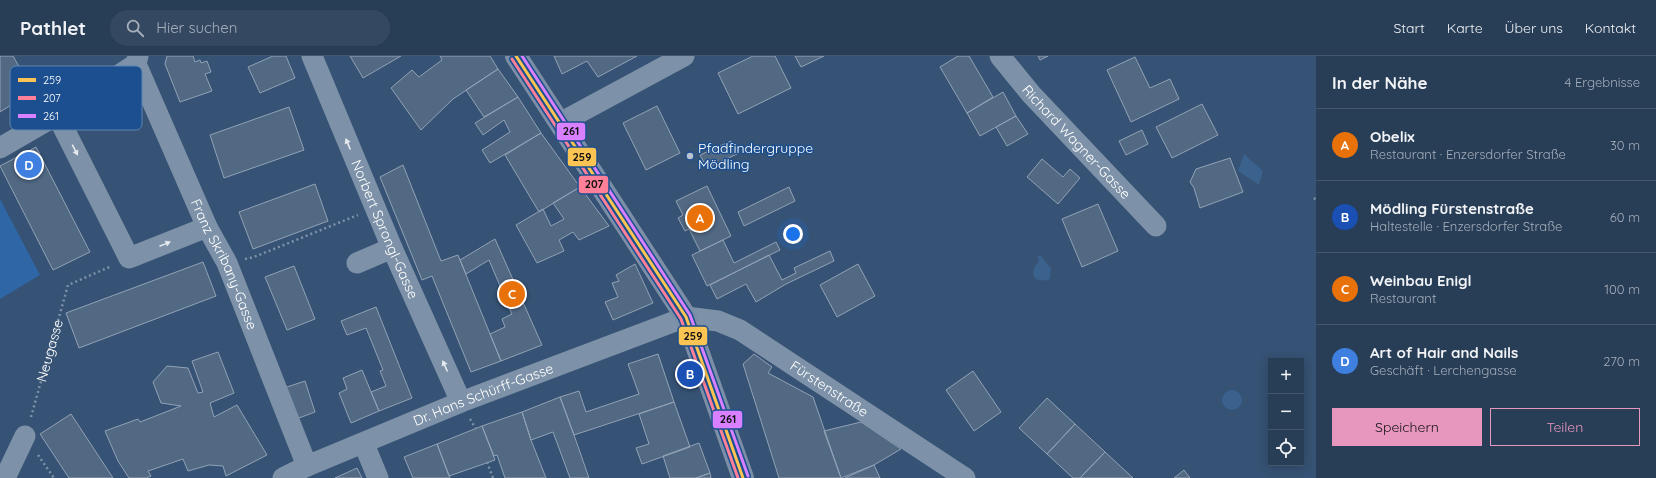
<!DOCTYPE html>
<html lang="de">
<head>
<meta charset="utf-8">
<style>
  :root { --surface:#283e57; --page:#344961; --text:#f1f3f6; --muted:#a5aeba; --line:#44576d; --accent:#e797bd }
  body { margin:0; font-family:Quicksand,sans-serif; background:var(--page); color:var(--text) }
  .controls { position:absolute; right:12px; bottom:12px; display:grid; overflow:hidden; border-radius:0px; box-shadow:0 2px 10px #0003 }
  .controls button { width:36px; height:36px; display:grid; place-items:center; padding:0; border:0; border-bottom:1px solid var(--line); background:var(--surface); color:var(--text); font:20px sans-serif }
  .you { position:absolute; left:793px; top:178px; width:14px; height:14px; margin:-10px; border:3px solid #fff; border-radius:50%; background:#1a73e8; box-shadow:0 0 0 6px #1a73e833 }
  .badge { display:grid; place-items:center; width:26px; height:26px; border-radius:50%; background:var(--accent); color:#fff; font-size:13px; font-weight:700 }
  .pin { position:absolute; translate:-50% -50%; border:2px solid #fff; box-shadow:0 1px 4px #0006 }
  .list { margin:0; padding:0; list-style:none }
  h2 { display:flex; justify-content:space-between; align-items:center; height:52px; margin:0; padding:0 16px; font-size:17px }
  h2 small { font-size:13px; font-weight:400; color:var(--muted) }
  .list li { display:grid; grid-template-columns:26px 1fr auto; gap:12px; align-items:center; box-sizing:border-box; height:72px; padding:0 16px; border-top:1px solid var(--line) }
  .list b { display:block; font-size:15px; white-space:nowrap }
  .list p { margin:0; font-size:13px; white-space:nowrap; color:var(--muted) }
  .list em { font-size:13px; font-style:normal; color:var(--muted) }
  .actions { display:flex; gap:8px; padding:12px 16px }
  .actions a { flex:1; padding:9px 0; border:1px solid var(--accent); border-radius:0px; text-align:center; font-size:14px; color:var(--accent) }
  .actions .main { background:var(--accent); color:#111 }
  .icon { flex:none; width:22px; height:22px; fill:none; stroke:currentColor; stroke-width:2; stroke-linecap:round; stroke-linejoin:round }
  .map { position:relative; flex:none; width:1316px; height:422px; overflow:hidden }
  header { display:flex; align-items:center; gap:24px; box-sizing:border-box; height:56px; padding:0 20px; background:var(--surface); border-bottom:1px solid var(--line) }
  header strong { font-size:19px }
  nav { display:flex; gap:22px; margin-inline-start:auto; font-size:14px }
  .search { width:280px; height:36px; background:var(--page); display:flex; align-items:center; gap:10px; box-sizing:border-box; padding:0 14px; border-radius:22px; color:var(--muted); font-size:15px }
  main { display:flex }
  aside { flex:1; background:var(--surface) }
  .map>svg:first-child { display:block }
  .green { fill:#2f66a5 }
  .water { fill:#3b618d }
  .building { fill:#526984; stroke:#92a2b6 }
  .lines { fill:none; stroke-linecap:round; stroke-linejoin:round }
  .path { stroke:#7d92a8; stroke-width:2.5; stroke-dasharray:2 3; stroke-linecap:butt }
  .minor { stroke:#7d92a8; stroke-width:21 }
  .major { stroke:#7d8ea7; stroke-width:22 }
  .bus-1-casing { stroke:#1b4f8f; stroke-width:6 }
  .bus-2-casing { stroke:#1b4f8f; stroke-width:6 }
  .bus-3-casing { stroke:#1b4f8f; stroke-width:6 }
  .bus-1 { stroke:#fcc553; stroke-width:3 }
  .bus-2 { stroke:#ff8098; stroke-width:3 }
  .bus-3 { stroke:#d880ff; stroke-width:3 }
  .oneway { fill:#e5e9ee }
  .poi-dot { fill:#b9c2ce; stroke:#1b4f8f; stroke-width:1.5 }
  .labels { text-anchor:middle; stroke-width:3; stroke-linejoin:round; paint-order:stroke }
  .street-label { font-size:14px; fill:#fff; stroke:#1b4f8f }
  .poi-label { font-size:14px; fill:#fff; stroke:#1b4f8f; text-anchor:start }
  .key { fill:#1b4f8f; stroke:#5f84b1; stroke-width:1 }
  .key-label { font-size:11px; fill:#fff }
  .line-badge { stroke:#1b4f8f; stroke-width:1.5 }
  .pale-badge-label { font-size:11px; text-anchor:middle; font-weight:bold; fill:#111 }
</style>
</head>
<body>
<header>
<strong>Pathlet</strong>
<div class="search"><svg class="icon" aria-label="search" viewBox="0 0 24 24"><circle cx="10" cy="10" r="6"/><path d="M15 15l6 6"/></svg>Hier suchen</div>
<nav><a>Start</a><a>Karte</a><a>Über uns</a><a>Kontakt</a></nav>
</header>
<main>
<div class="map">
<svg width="1316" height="422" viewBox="0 0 1316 422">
  <rect width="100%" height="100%" fill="#365274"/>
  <path class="green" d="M0,143L40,219L0,243Z"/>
  <path class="water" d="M1244,98L1263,115L1259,129L1238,115Z
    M1040,199L1051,212L1050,223C1033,229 1028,217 1039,205L1038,200Z
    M1222 344a10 10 0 1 1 20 0a10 10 0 1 1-20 0Z"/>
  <path class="building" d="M0,0H13L29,28L11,38L16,46L0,56Z
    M167,0H193L195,6L200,4L201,7L207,5L211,16L205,18L212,35L180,46L165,8Z
    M273,0H286L295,22L260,37L248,11Z
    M350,0H401L363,22Z
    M440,0H490L498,13L453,43L421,74L391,32L412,14L419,21L442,4Z
    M554,0H637L598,21L587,5L562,18Z
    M753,0H775L791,32L738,58L718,17Z
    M795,0H824L801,11Z
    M958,0H969L993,41L967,57L940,11Z
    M1038,0H1048L1040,4Z
    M1135,1L1150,32L1170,23L1179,43L1131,66L1107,14Z
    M498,13L518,41L484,61L466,34Z
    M1003,36L1016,60L980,80L967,57Z
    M518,41L541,77L490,107L482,94L510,76L504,64L483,79L475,67Z
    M1202,48L1218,79L1172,102L1156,71Z
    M657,50L680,97L646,114L623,67Z
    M289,51L304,94L224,122L210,79Z
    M1016,60L1028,78L1007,90L996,71Z
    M1142,74L1148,88L1126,99L1119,85Z
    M541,77L580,131L539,156L505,99Z
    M731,85L737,98L707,112L700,99Z
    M36,91L90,196L53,214L0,110Z
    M1230,102L1243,136L1200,152L1194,132L1190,126L1196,113Z
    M1042,103L1063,121L1070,113L1080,122L1058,148L1027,121Z
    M403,109L441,205L458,199L501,305L471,316L432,220L422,224L380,121Z
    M315,128L328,165L253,193L239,156Z
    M707,130L731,180L700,195L689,173L685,175L678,162L683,159L676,145Z
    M580,131L609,170L579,184L573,176L559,184L564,195L537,207L516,169L543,153L551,170L564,163L553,147Z
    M789,131L795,145L744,170L738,156Z
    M1098,148L1118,195L1082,211L1062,163Z
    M495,183L542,289L501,305L490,278L505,271L502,263L512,258L489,204L466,218L460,204Z
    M723,184L734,207L776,186L780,194L707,230L692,199Z
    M830,195L834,205L786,228L756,246L746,228L717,243L710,229L769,199L782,224L796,217L794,212Z
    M203,206L216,240L79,292L66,257Z
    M635,208L653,247L613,264L605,246L618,241L612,227L619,225L616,219Z
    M858,208L875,240L837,261L820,229Z
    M294,210L315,263L287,274L265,221Z
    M376,251L412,342L379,355L371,336L386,330L380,315L383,314L366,272L347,279L341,265Z
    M218,296L234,337L210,347L214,361L237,349L267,399L226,420L223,410L209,409L188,415L183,403L148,415L151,420L146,422H129L118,405L105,375L138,363L140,366L181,350L161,347L153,326L167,310L188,312L198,337L203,336L192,305Z
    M658,298L674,346L574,379L560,341L579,335L586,356L639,338L628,308Z
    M754,298L772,311L768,317L813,341L841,422H779L743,308Z
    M362,314L379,355L351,367L339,337L347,333L343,322Z
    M973,315L1001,356L974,375L946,334Z
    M305,325L315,356L291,365L281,333Z
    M560,341L574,379L589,422H570L553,376L531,384L522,356Z
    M1047,342L1075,368L1047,398L1019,372Z
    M674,346L690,391L642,408L636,392L649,388L639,358Z
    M522,356L531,384L546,422H505L497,399L494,400L482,370Z
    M71,358L113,422H69L40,378Z
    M861,366L901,393L874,409L841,422L824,375Z
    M1075,368L1105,396L1080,422H1073L1047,398Z
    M482,370L495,404L449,420L437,388Z
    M699,387L710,417L696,422H670L663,400Z
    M437,388L450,422H413L404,401Z
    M1105,396L1133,422H1080Z
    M874,409L880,422H845Z
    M357,412L362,422H335Z
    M1184,414L1190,422H1174Z
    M710,417L711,422H696Z"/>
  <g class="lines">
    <g class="path">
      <path d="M1314,142L1316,144"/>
      <path d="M245,203L254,201L358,159"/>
      <path id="s1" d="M31,361L68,229L112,210"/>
      <path d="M470,363L476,373"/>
      <path d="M38,399L54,422"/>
      <path d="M487,406L493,422"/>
    </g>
    <g class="minor">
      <path id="s2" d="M312,0L392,192L461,346"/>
      <path id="s3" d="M1000,0L1031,38L1156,170"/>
      <path id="s4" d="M136,8L207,171L227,207L307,410"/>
      <path d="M57,59L129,202L207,171"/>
      <path d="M560,67L684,0"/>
      <path d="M0,92L57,59L136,8L138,0"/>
      <path d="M357,207L392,192"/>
      <path d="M364,388L378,422"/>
      <path d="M5,422L25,380"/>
      <path id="s5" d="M283,422L307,410L461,346L686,261L718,265L740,274L965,422"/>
    </g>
    <path class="major" d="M516,0L686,261L743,422"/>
    <defs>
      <path id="bus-1" d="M516,0L686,261L743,422"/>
      <path id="bus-2" d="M512,3L681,263L738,422"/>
      <path id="bus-3" d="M522,0L690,259L748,420"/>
    </defs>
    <use href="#bus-1" class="bus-1-casing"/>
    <use href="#bus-2" class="bus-2-casing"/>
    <use href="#bus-3" class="bus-3-casing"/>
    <use href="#bus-1" class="bus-1"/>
    <use href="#bus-2" class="bus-2"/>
    <use href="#bus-3" class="bus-3"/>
  </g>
  <defs><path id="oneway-solid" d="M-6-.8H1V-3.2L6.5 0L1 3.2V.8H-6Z"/></defs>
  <g class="oneway">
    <use href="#oneway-solid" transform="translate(348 88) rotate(-113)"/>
    <use href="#oneway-solid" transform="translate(75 94) rotate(63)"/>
    <use href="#oneway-solid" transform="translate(165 188) rotate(-22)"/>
    <use href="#oneway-solid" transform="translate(445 310) rotate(-114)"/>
  </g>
  <circle class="poi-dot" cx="690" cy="100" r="4"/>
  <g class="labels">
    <g class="street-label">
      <text dy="5" stroke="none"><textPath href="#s3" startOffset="115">Richard Wagner-Gasse</textPath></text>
      <text dy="5" stroke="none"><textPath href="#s2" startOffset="188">Norbert Sprongl-Gasse</textPath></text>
      <text dy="5" stroke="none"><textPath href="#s4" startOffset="219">Franz Skribany-Gasse</textPath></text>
      <text dy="5" stroke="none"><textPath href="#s1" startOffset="69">Neugasse</textPath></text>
      <text dy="5" stroke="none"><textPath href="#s5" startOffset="597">Fürstenstraße</textPath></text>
      <text dy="5" stroke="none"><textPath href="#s5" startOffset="217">Dr. Hans Schürff-Gasse</textPath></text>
    </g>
    <g class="poi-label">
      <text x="698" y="97">Pfadfindergruppe<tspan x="698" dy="16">Mödling</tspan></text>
    </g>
  </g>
  <rect x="10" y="10" width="132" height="64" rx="6" class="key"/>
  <rect x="18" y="22" width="18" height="4" fill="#fcc553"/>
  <rect x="18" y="40" width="18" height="4" fill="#ff8098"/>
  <rect x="18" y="58" width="18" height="4" fill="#d880ff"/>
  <g class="key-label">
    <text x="43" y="28">259</text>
    <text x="43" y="46">207</text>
    <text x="43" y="64">261</text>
  </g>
  <g class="line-badge">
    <rect x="556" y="66" width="30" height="19" rx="4" fill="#d880ff"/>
    <rect x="567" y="91" width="30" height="20" rx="4" fill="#fcc553"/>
    <rect x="578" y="119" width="31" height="19" rx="4" fill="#ff8098"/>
    <rect x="678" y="270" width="30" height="20" rx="4" fill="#fcc553"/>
    <rect x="712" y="354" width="31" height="19" rx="4" fill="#d880ff"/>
  </g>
  <g class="pale-badge-label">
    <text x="571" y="79">261</text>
    <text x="582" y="105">259</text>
    <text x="594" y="132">207</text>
    <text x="693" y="284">259</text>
    <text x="728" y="367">261</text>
  </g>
</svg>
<div class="controls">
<button>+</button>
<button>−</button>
<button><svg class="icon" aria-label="locate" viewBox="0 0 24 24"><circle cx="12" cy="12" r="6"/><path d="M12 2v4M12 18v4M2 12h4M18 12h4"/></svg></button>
</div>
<div class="you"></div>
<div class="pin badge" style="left:700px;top:162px;background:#e8710a">A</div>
<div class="pin badge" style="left:690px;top:318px;background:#1a4fb4">B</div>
<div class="pin badge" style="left:512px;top:238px;background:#e8710a">C</div>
<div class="pin badge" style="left:29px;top:109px;background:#3f7fe0">D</div>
</div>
<aside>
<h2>In der Nähe<small>4 Ergebnisse</small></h2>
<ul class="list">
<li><span class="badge" style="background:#e8710a">A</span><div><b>Obelix</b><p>Restaurant · Enzersdorfer Straße</p></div><em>30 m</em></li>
<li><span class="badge" style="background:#1a4fb4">B</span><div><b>Mödling Fürstenstraße</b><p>Haltestelle · Enzersdorfer Straße</p></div><em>60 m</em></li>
<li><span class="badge" style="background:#e8710a">C</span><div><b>Weinbau Enigl</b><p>Restaurant</p></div><em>100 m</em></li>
<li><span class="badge" style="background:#3f7fe0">D</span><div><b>Art of Hair and Nails</b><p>Geschäft · Lerchengasse</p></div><em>270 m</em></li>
</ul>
<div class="actions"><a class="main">Speichern</a><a>Teilen</a></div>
</aside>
</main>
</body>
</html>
